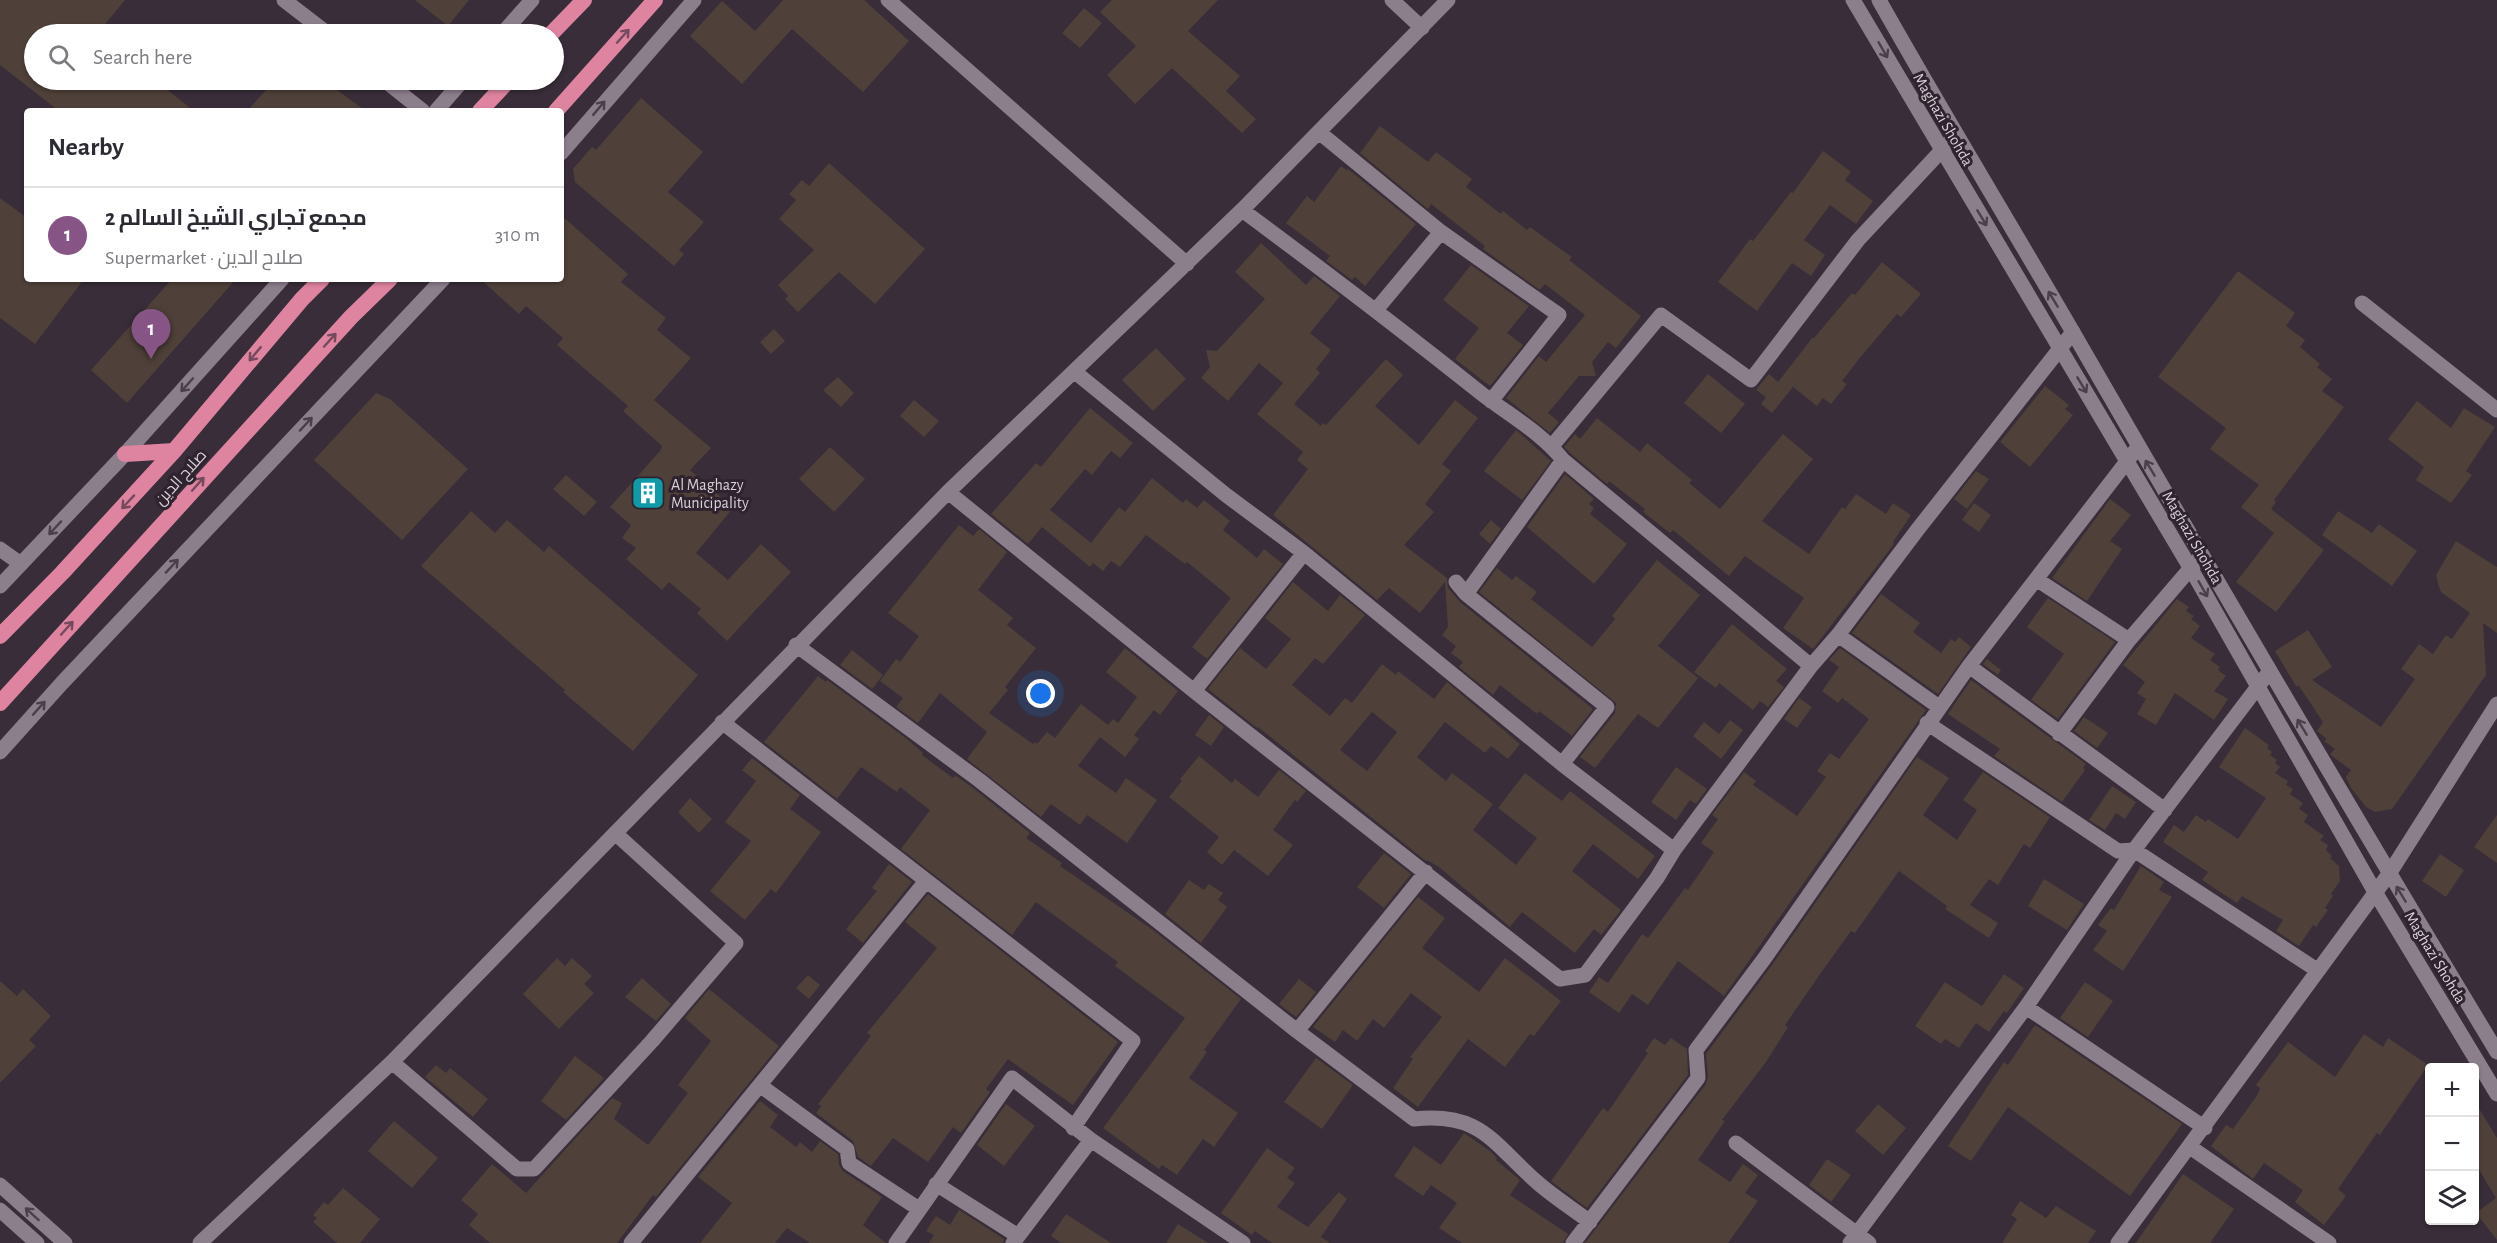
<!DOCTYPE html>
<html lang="en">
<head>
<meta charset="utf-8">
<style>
  :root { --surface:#fff; --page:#f2f2f3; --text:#2b2b33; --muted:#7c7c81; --line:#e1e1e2; --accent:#875585 }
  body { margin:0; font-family:"Alegreya Sans",Cairo,sans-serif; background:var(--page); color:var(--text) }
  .controls { position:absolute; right:18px; bottom:18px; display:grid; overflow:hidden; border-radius:6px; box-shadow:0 2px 4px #0004 }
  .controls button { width:54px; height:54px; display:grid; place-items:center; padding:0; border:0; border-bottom:2px solid var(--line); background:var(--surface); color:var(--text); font:30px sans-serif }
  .you { position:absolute; left:1041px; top:694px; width:21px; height:21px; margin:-15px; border:4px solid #fff; border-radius:50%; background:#1a73e8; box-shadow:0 0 0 9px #1a73e833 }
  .badge { display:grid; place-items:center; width:39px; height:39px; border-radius:50%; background:var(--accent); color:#fff; font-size:20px; font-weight:700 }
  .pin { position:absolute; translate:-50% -50px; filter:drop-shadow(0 2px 3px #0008) }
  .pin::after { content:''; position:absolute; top:32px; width:21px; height:18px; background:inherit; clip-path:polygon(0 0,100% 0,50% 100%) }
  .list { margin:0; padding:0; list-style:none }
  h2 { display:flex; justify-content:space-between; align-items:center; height:78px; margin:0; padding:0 24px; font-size:26px }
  h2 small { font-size:20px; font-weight:400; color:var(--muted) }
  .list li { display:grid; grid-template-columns:39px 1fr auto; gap:18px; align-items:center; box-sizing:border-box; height:96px; padding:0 24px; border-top:2px solid var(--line) }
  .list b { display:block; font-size:22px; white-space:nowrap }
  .list p { margin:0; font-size:20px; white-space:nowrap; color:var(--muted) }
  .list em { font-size:20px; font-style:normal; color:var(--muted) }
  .icon { flex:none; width:33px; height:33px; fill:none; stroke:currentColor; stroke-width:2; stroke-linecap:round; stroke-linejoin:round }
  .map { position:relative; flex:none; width:2497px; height:1243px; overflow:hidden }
  .search { position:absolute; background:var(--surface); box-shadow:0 2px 4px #0004; left:24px; top:24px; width:540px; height:66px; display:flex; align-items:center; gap:15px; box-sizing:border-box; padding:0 21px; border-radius:33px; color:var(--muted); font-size:22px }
  .panel { position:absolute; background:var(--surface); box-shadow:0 2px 4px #0004; left:24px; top:108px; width:540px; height:174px; border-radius:6px }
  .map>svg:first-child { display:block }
  .building { fill:#4f4139; fill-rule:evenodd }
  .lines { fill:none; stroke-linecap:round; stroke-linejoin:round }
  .minor { stroke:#8c7f8c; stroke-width:15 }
  .tertiary { stroke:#8c7f8c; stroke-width:15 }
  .secondary { stroke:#8c7f8c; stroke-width:15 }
  .trunk { stroke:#df84a0; stroke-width:16 }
  .oneway { stroke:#754a5c }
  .oneway2 { stroke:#4a3f4a }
  .labels { text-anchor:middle; stroke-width:6; stroke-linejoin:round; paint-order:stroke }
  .street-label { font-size:16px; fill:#d9d2d9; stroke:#2e232e }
  .poi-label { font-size:16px; fill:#d9d2d9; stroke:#2e232e; text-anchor:start }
</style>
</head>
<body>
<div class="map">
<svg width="2497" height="1243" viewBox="0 0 2497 1243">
  <rect width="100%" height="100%" fill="#382d38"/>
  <path class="building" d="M0,0H125L97,34H34V80H155L194,111H59L0,65Z
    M415,0H469L448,26Z
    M783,0H864L909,41L863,92L792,29L742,84L690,36L722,1L755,31Z
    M1112,0H1218L1188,31L1240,76L1226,91L1256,119L1242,133L1172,68L1135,104L1107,75L1136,46L1100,12Z
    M1084,8L1102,23L1080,48L1062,33Z
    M275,80H323L366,111H247Z
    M641,98L703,152L668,192L704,222L679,250L684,254L674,266L575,182L573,169L592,147L596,150Z
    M1380,126L1428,162L1436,152L1472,179L1466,187L1501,214L1503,211L1527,230L1530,227L1559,248L1572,257L1569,260L1641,316L1616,348L1608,342L1592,362L1596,376H1579L1548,413L1559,422L1550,433L1506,398L1539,356L1546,362L1585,315L1545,284L1540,290L1483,249L1485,246L1431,204L1428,209L1360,153Z
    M1823,151L1851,172L1845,180L1873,201L1856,224L1830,205L1804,240L1825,255L1811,276L1792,263L1757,311L1718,282L1750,239L1753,241L1791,192L1793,193Z
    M829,163L925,249L875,304L839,272L798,312L785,299L788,296L778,285L814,250L779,219L796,200L789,194L802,180L809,186Z
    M1341,166L1347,170L1348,169L1416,224L1365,286L1355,277L1352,280L1326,261L1330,256L1286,223L1307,196L1314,202Z
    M0,198L27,218V279H84L35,344L0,318Z
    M561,215L628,274L621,282L666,318L657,330L691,358L654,400L711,448L690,470L733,508L696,553L728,580L761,544L791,572L727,641L697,613L701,609L669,582L662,590L626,559L636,548L622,538L631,525L610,507L660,451L662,446L623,411L628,406L557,345L563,338L526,306L519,314L480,279H561Z
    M1261,243L1306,285L1314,276L1340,296L1310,333L1331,350L1316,369L1320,373L1294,404L1321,426L1323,423L1326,425L1386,359L1403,375L1375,406L1419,445L1455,400L1478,418L1442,464L1451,471L1425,504L1434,512L1404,545L1447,578L1448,588L1460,602L1593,709L1572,736L1539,711L1537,714L1500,685L1493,695L1459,667L1463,662L1451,653L1456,646L1442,635L1448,627L1445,582L1420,613L1389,588L1377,600L1273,515L1308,469L1297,460L1303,452L1257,414L1283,383L1259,363L1228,401L1201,378L1210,367L1206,350L1217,351L1265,299L1235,272Z
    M1882,262L1921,294L1901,317L1897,314L1859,359L1842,381L1847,384L1831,404L1823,398L1817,406L1793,387L1772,413L1761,404L1766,397L1756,390L1769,374L1778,382L1813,337L1814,338L1852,293L1855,295Z
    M1471,265L1529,306L1507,333L1523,345L1490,386L1455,359L1479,328L1443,300Z
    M2238,271L2295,313L2286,326L2305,340L2300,347L2320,364L2317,367L2332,379L2322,391L2344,407L2274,500L2276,502L2271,509L2324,550L2276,612L2236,582L2274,533L2241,507L2259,485L2210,449L2226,428L2158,377Z
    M172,279H236L127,403L91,370Z
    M774,329L785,341L771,354L760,342Z
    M1156,348L1186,379L1153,411L1122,380Z
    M1708,374L1745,404L1721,433L1684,403Z
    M838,377L854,393L841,407L823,390Z
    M2045,386L2069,405L2065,409L2073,415L2030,467L2000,442Z
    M376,393L390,399L468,469L402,540L314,460Z
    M914,400L939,421L924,437L900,416Z
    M2417,401L2451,428L2464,408L2495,427L2466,471L2472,475L2451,503L2416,480L2424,467L2388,439Z
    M1090,408L1133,443L1120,458L1111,451L1092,475L1085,469L1050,510L1091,543L1119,507L1125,512L1152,478L1183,503L1186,499L1197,508L1204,500L1230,521L1223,530L1257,558L1264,549L1283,564L1207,659L1192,647L1231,598L1187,562L1185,564L1146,535L1120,567L1111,561L1103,571L1093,563L1090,567L1042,527L1028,544L991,514L1036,463L1041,467Z
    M1597,418L1640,452L1647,443L1692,480L1689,483L1720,509L1783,434L1813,459L1762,521L1809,554L1842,507L1845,509L1856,494L1886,514L1893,503L1911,515L1893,542L1894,544L1813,649L1783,628L1804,598L1745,556L1729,576L1673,530L1670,533L1643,512L1645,509L1609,481L1607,484L1570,453L1564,447L1575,434L1580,439Z
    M1516,430L1551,461L1522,500L1484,471Z
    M830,447L865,479L834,512L799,479Z
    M1976,471L1989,479L1967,509L1954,499Z
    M1565,474L1594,499L1589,504L1594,508L1590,514L1627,544L1594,584L1527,527Z
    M566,475L597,502L584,516L553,489Z
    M2110,499L2131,515L2110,541L2122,549L2087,601L2052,578Z
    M1974,503L1991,515L1979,532L1962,520Z
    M471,511L495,533L507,520L544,552L549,546L698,675L633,751L563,692L565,690L421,566Z
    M2338,511L2372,533L2379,524L2417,551L2392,586L2322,535Z
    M1491,520L1501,529L1490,544L1479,534Z
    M959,525L973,536L979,529L1007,552L978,590L1013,618L1007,625L1036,648L1005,687L1008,690L989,713L1033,744L1035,742L1037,744L1047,732L1055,738L1081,704L1108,725L1113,719L1118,723L1137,697L1106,672L1125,648L1178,691L1160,715L1154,710L1134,735L1139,739L1125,757L1100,737L1078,766L1116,793L1126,778L1157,800L1127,843L1087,815L1080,825L1051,804L1041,817L967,759L987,732L940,693L918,723L896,707L903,698L880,681L896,659L900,662L919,636L888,613Z
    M2456,541L2497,567V633L2483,623L2486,675L2392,809L2375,812L2366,807L2351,788L2346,777L2351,770L2332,756L2330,754L2335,749L2324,741L2327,739L2317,731L2323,722L2299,686H2296L2275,651L2308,630L2332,667L2312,680L2381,727L2415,679L2401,669L2419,644L2433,654L2446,635L2452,639L2470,613L2441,592L2438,584L2436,575Z
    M1657,560L1700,595L1658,646L1698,678L1658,728L1638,714L1595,768L1580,757L1615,713L1616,703L1479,592L1497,568L1512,580L1516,576L1537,592L1531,599L1592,647L1615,619L1612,616Z
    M1293,582L1328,611L1340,595L1365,615L1323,664L1315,658L1292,685L1330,716L1345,698L1352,703L1382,664L1396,675L1398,671L1434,699L1447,682L1520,744L1508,759L1491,746L1485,753L1445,722L1417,757L1446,781L1452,773L1493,804L1473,830L1516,865L1537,838L1498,808L1525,773L1562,801L1570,791L1655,856L1638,879L1593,844L1572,871L1621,910L1601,935L1594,929L1575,953L1522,912L1510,927L1439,867L1427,860L1426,861L1258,727L1257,728L1208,689L1240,648L1266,669L1291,639L1265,618ZM1372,712L1397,732L1367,771L1340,750Z
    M1881,594L1920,623L1913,632L1941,653L1951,639L1955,642L1959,637L1971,647L1938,694L1852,633Z
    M2048,598L2115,642L2058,719L2031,700L2064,654L2027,627Z
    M2177,599L2189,607L2186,611L2194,616L2191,619L2200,626L2191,638L2215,654L2210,660L2220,667L2218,670L2226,676L2214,691L2228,699L2214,720L2175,693L2156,725L2137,714L2146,699L2137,693L2145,682L2123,665Z
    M1732,624L1787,669L1776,681L1784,687L1768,707L1760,701L1753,710L1719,683L1716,688L1694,672Z
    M1840,648L1926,710L1724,996L1678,961L1648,1005L1632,994L1619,1013L1589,992L1599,977L1608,983L1642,934L1648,938L1685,888L1688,890L1714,852L1701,843L1718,819L1712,815L1744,772L1756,781L1753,785L1797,816L1826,777L1817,771L1830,753L1839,759L1869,719L1842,698L1838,703L1822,691L1839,667L1829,660Z
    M852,650L883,675L872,689L840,665Z
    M1987,659L2001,670L1998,675L1983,664Z
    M818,676L826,682L827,680L907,739L923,753L922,755L953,778L955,775L973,788L1030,833L1026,838L1062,863L1060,866L1153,930L1241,999L1204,1050L1207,1052L1189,1078L1238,1113L1214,1147L1203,1139L1177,1175L1162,1165L1159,1169L1103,1128L1185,1018L1115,966L1118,962L1036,902L1012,935L901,849L930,810L900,787L897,792L861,767L837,799L764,742Z
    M1971,680L2086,764L2083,768L2085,770L2062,802L1994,756L2000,749L1948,714Z
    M1799,698L1812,707L1797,728L1784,719Z
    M1209,715L1224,727L1211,746L1195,735Z
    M2084,717L2108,733L2097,748L2074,731Z
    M1730,720L1743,730L1721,759L1693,736L1704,722L1719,734Z
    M2245,728L2269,745L2267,748L2272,752L2270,755L2277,760L2275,763L2280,767L2275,773L2288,781L2286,785L2293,789L2290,794L2303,803L2299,809L2308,815L2304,822L2324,836L2320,840L2328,845L2326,850L2332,856L2330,858L2339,866L2340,881L2331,894L2333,896L2325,908L2328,910L2316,927L2313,925L2299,946L2276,931L2283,920L2242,896L2237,903L2202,880L2208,872L2163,842L2174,825L2184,832L2196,815L2206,822L2208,819L2238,839L2266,798L2219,767Z
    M1199,756L1232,783L1235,779L1258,797L1279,770L1306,791L1297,802L1295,800L1273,830L1293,845L1268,876L1234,850L1222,865L1207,852L1219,837L1169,797L1182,781L1180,779Z
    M1917,757L1949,778L1923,815L1957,840L1977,810L1963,800L1983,772L2050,817L2030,848L2024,844L1998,885L1989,879L1970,905L1998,923L1989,938L1945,909L1947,906L1899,871L1855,933L1851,931L1825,967L1785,1025L1788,1027L1766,1062L1722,1120L1725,1121L1698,1160L1730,1182L1743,1164L1758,1175L1745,1193L1758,1201L1728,1243H1585L1706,1084L1708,1077L1706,1054L1772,965Z
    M752,758L800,795L790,809L821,832L776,893L771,889L745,920L710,891L751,841L725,822L756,781L742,770Z
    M1676,767L1707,789L1696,804L1690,800L1676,820L1651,802Z
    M2112,786L2136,802L2125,819L2116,813L2105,830L2089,820Z
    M690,798L712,819L699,833L678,812Z
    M2497,815V863L2474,847Z
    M1384,853L1411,874L1384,908L1357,887Z
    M2440,854L2464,870L2446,897L2422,881Z
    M889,864L912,882L863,943L846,929L877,891L872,888Z
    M2141,866L2164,882L2159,890L2172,897L2123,971L2093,950L2107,931L2098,925L2111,908L2114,910Z
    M2044,879L2084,904L2067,930L2028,906Z
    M1189,880L1204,890L1209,884L1223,893L1218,900L1227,907L1201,943L1165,914Z
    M928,894L1118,1042L1073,1105L1008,1059L986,1089L990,1092L961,1133L953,1127L928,1162L893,1138L871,1166L858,1157L853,1141L816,1113L821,1106L818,1104L871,1036L867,1033L937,948L905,922Z
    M1418,897L1445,918L1422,948L1479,992L1505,958L1561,1001L1534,1036L1530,1034L1505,1067L1468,1039L1418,1107L1393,1088L1413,1059L1410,1057L1442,1017L1411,993L1384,1028L1373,1019L1357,1041L1343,1030L1335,1042L1313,1027Z
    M557,958L565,966L572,958L592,976L584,984L594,993L559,1029L523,994Z
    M2004,974L2024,988L2007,1013L2004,1011L1989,1032L1976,1023L1959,1048L1945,1039L1941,1044L1915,1026L1945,982L1982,1006Z
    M808,975L820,985L809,999L796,988Z
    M642,978L671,1004L656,1021L625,997Z
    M1299,979L1316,992L1296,1017L1279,1004Z
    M0,981L17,996L23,989L51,1016L29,1040L36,1046L0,1083Z
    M2085,982L2113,1001L2088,1037L2060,1018Z
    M709,989L779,1046L656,1197L653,1195L617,1243H490L469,1225L478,1214L461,1200L492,1164L526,1193L612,1098L622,1103L614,1119L648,1145L688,1093L678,1085L711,1041L685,1018Z
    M2035,1025L2182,1124L2130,1196L2008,1107L1971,1161L1948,1146L2004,1062L2008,1065Z
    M2364,1034L2383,1047L2388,1038L2428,1065L2380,1135L2377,1133L2338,1189L2346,1196L2324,1225L2295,1202L2303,1190L2264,1163L2253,1179L2211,1146L2226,1125L2233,1129L2258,1094L2260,1088L2256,1085L2288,1042L2335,1077Z
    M1654,1038L1665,1045L1671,1038L1687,1049L1688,1075L1587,1208L1551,1181L1603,1108L1608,1112L1648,1053L1645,1051Z
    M575,1056L604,1078L566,1120L541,1101Z
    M1316,1058L1353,1085L1322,1129L1284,1102Z
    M436,1065L446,1073L450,1068L488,1099L473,1117L425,1077Z
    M760,1101L778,1115L770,1127L796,1147L800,1142L812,1152L820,1141L838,1154L839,1165L843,1171L882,1197L863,1225L886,1243H810L787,1228L775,1243H700L732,1203L698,1177Z
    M2475,1102L2497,1138V1240L2476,1213L2496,1198L2475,1163Z
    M1006,1104L1035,1126L1004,1166L977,1145Z
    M1878,1104L1906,1128L1883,1155L1855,1131Z
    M394,1121L438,1158L412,1188L368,1151Z
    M1464,1133L1490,1151L1497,1158L1496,1160L1520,1180L1510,1195L1568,1234L1563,1243H1462L1439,1228L1457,1203L1431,1185L1423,1196L1394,1176L1414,1146L1441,1165Z
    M1267,1148L1295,1168L1287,1178L1295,1183L1277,1207L1308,1227L1339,1192L1347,1199L1321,1237L1330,1243H1272L1255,1231L1252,1235L1221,1213Z
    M1827,1159L1851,1175L1831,1202L1809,1185Z
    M2183,1174L2234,1209L2210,1243H2136Z
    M343,1188L380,1219L360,1243H337L313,1222L317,1218L313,1215L324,1202L328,1205Z
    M2020,1201L2046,1218L2056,1206L2096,1231L2088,1243H2002L2017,1219L2011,1215Z
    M959,1210L1004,1239L1003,1243H929L934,1235L926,1231L936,1216L950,1225Z
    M1066,1214L1111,1243H1061L1051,1236Z
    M1178,1224L1208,1243H1166Z"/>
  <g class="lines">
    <path class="minor" d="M284,0L328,34
      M888,0L1187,264
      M1392,0L1422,28
      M384,80L423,111
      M1320,133L1441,232L1559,315L1491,401
      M1242,210C1323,270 1403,331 1482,394C1509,415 1542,433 1563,460L1811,666
      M2362,303L2497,410
      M1376,310L1441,232
      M1075,372L1226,495L1304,553L1562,764L1674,850L1811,666L1838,635L1918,529L2073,332
      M1552,446L1661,315L1751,380L1858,240L1956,135
      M948,492L1194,691L1560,979L1585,975L1657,878L1674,850
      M0,549L21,564
      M2036,579L2129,640
      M1456,582L1466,594L1607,707L1562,764
      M1466,594L1563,460
      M1838,635L1939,707
      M796,645L979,780L1297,1031L1414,1119C1482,1112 1492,1143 1538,1183C1554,1197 1573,1209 1590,1222
      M1969,666L2165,810
      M1194,691L1304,553
      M722,722L1133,1041L1073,1128
      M1927,723L2118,851L2134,850L2317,970
      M2059,734L2129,640L2202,555
      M2026,1007L2205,1128
      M1297,1031L1426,872
      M392,1062L517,1169H534L652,1041L736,943L615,833
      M761,1086L847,1149L849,1163L919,1209
      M1736,1143L1869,1243
      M2190,1147L2329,1243
      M936,1184L1018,1236
      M200,1243L392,1062L948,492L1242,210L1448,0
      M631,1243L926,881
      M896,1243L1012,1078L1091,1140L1243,1243
      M1013,1243L1091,1140
      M1573,1243L1698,1078L1696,1050L1764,959L1969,666L2138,447
      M1850,1243L2026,1007L2134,850L2269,672
      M2118,1243L2389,874L2497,704"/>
    <path class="tertiary" d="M1853,0L2191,569L2375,892L2497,1094
      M1879,0C1942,112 2009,222 2074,334C2213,575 2353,814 2497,1052
      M561,153L694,0
      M0,752L62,683L443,279
      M0,1185L65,1243
      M0,1210L37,1243"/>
    <path class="secondary" d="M502,34L532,0
      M436,111L463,80
      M0,586L125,454L282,279"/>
    <path class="trunk" d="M551,34L584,0
      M480,111L509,80
      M556,111L655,0
      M125,454L174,451
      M0,636L62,573L174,451L302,299L322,279
      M0,703L351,317L390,279"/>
  </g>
  <defs><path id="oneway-shaft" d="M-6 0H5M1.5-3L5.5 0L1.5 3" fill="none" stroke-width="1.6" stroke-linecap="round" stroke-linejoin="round" transform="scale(1.5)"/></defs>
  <g class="oneway">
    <use href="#oneway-shaft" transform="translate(623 36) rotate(-48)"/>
    <use href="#oneway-shaft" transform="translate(330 340) rotate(-48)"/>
    <use href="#oneway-shaft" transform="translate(255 354) rotate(130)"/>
    <use href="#oneway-shaft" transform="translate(198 484) rotate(-48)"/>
    <use href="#oneway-shaft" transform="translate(128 502) rotate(133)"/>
    <use href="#oneway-shaft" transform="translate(67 628) rotate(-48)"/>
  </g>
  <g class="oneway2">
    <use href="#oneway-shaft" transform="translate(1883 50) rotate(60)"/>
    <use href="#oneway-shaft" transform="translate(599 108) rotate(-50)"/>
    <use href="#oneway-shaft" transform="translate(1982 218) rotate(59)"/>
    <use href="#oneway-shaft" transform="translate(2053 299) rotate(-121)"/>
    <use href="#oneway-shaft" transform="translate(187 385) rotate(132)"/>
    <use href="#oneway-shaft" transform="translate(2082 385) rotate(59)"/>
    <use href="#oneway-shaft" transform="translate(306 424) rotate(-47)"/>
    <use href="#oneway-shaft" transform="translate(2150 468) rotate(-121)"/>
    <use href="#oneway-shaft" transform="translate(55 528) rotate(133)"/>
    <use href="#oneway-shaft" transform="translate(172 566) rotate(-47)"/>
    <use href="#oneway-shaft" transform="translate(2203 589) rotate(60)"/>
    <use href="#oneway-shaft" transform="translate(39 708) rotate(-48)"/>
    <use href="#oneway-shaft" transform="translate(2302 727) rotate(-121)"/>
    <use href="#oneway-shaft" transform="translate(2401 894) rotate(-121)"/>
    <use href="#oneway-shaft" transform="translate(32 1214) rotate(-138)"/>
  </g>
  <defs>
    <symbol id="building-square" viewBox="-11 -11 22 22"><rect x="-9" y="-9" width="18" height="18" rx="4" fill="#0f9aa8" stroke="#2e232e"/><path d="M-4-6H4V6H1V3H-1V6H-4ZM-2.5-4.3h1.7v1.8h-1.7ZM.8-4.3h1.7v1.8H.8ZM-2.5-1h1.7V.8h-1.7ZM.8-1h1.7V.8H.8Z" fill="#fff"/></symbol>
  </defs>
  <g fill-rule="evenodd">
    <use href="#building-square" x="629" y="474" width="38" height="38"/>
  </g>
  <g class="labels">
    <g class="street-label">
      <text transform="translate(1944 119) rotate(60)" y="6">Maghazi Shohda</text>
      <text transform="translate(180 477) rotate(-48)" y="6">صلاح الدين</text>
      <text transform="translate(2193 537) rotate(60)" y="6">Maghazi Shohda</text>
      <text transform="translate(2436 957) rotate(59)" y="6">Maghazi Shohda</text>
    </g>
    <g class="poi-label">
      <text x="671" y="490">Al Maghazy<tspan x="671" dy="18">Municipality</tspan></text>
    </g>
  </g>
</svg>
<div class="controls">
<button>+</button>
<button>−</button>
<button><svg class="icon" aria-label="layers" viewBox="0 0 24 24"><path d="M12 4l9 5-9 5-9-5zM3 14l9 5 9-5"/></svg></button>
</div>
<div class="you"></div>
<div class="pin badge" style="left:151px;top:359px">1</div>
<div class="search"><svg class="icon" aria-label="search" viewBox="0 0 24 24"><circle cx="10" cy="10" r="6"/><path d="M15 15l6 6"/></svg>Search here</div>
<section class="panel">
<h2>Nearby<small></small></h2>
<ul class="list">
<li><span class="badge">1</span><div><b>مجمع تجاري الشيخ السالم 2</b><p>Supermarket · صلاح الدين</p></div><em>310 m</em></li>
</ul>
</section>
</div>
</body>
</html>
